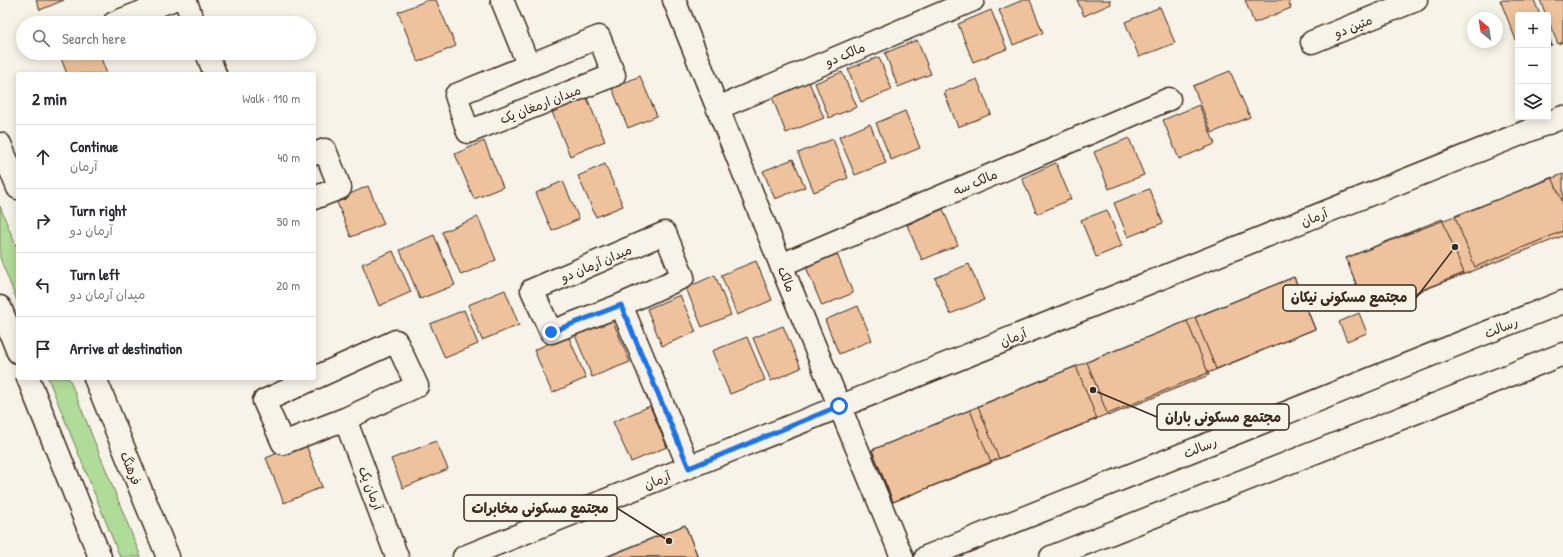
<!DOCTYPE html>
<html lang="en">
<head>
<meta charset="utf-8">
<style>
  :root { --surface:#fff; --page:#f2f2f3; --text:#2b2b33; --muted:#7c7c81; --line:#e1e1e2 }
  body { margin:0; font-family:"Patrick Hand","Playpen Sans Arabic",sans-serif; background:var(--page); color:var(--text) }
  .controls { position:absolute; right:12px; top:12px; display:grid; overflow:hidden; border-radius:4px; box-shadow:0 2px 10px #0003 }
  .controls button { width:36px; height:36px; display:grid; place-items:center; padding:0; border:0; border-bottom:1px solid var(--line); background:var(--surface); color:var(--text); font:20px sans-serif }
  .compass { position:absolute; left:1467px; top:12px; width:36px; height:36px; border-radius:50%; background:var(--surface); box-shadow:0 2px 10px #0003; rotate:330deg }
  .stop { position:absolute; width:12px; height:12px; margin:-9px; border:3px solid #1a73e8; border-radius:50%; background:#fff }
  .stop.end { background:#1a73e8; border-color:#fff; box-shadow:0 1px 4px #0008 }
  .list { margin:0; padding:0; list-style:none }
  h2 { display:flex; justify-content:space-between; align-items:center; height:52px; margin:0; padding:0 16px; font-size:17px }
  h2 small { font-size:13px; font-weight:400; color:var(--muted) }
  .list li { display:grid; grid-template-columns:26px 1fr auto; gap:12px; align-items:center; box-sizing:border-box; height:64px; padding:0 16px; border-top:1px solid var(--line) }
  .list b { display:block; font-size:15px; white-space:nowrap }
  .list p { margin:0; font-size:13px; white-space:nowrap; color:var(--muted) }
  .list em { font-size:13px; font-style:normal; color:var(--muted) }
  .icon { flex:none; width:22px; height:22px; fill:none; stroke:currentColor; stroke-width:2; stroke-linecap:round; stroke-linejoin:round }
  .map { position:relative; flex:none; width:1563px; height:557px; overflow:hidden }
  .search { position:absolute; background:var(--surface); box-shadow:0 2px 10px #0003; left:16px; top:16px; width:300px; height:44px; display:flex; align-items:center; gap:10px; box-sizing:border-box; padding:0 14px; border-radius:22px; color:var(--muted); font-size:15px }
  .panel { position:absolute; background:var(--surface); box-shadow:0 2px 10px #0003; left:16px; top:72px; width:300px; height:308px; border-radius:4px }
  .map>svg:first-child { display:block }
  .green { fill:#b1db98; stroke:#76825b }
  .building { fill:#eec29d; stroke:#3b2a1e }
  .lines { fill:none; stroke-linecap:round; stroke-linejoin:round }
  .street-casing { stroke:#3b2a1e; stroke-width:25 }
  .secondary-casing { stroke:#3b2a1e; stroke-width:25 }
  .street { stroke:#f7f3e8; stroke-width:22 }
  .secondary { stroke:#f7f3e8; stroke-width:22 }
  .route { stroke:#1a73e8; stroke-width:5 }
  .labels { text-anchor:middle; stroke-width:3; stroke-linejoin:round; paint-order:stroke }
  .street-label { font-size:13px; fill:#3b2a1e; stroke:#f7f3e8 }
  .leader { fill:none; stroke:#3b2a1e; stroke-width:1.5 }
  .callout-dot { fill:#3b2a1e; stroke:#f7f3e8; stroke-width:1.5 }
  .callout { fill:#f7f3e8; stroke:#3b2a1e; stroke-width:1.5 }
  .callout-label { font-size:14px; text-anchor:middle; font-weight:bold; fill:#3b2a1e }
</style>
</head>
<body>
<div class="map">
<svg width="1563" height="557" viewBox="0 0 1563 557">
  <rect width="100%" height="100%" fill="#f7f3e8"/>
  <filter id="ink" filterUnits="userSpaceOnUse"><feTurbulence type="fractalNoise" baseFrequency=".025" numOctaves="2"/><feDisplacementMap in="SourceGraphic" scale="8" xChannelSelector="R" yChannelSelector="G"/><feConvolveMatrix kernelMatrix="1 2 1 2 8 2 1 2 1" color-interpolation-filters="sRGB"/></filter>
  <g filter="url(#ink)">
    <path class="green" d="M0,206L18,251V303L0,258Z
      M48,378H69L141,557H120Z"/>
    <path class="building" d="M36,0H64L40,10Z
      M428,0H436L456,46L418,62L398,12Z
      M1023,0H1030L1043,33L1013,45L999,10Z
      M1077,0H1110L1111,4L1084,16Z
      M1245,0H1288L1291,8L1254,23Z
      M1500,0H1534L1540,15H1518V45Z
      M1540,0H1563V42L1558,44L1548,20V15H1546Z
      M1160,7L1175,43L1139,57L1125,22Z
      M991,10L1007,49L973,62L958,24Z
      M1548,34L1552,45L1548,46Z
      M917,40L931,74L898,87L885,53Z
      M59,53H99L107,74H67Z
      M879,57L892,90L861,102L848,69Z
      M1230,71L1250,117L1212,133L1193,86Z
      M842,72L857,107L829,118L815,83Z
      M640,76L657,116L628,128L612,88Z
      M977,79L991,114L958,127L944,92Z
      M809,82L824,118L786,133L772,97Z
      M587,98L605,141L570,156L552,112Z
      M1199,105L1215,144L1179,159L1163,120Z
      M905,111L920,148L891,160L876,123Z
      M870,124L886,163L855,175L839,137Z
      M1129,138L1144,175L1109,189L1094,152Z
      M833,139L848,178L814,192L798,153Z
      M484,141L503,187L474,199L455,154Z
      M793,159L805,187L775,199L763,171Z
      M1056,163L1071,199L1037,214L1022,178Z
      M605,164L623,206L596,217L578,176Z
      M1563,174V236L1367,312L1346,258Z
      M1552,177L1563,203V231L1475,267L1455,217Z
      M563,181L579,219L552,231L536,193Z
      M368,186L384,224L351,237L336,200Z
      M1149,189L1163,223L1128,237L1114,203Z
      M943,209L958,245L922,260L907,225Z
      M1107,210L1122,246L1096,257L1081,220Z
      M478,217L496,260L461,275L442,232Z
      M1442,219L1464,273L1367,312L1346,258Z
      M434,235L455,285L420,299L400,250Z
      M393,251L411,292L379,306L362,264Z
      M837,254L853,293L822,306L806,267Z
      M756,261L772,300L737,315L721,275Z
      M969,264L984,300L950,314L935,278Z
      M715,275L731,315L702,327L686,288Z
      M1294,277L1315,329L1216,369L1195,317Z
      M1294,277L1315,329L893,502L872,450Z
      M505,290L519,325L482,340L468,305Z
      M680,295L696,332L662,346L647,309Z
      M858,306L872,340L839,354L825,320Z
      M464,310L478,344L445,358L430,324Z
      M1359,313L1367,333L1347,341L1339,322Z
      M612,319L630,362L592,377L575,335Z
      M1187,321L1209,375L1108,416L1087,362Z
      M783,326L801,368L771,381L753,338Z
      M568,335L586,378L552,393L534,350Z
      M747,337L765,380L730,394L712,351Z
      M1076,366L1097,419L999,459L978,406Z
      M650,406L667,447L631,462L613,422Z
      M970,410L991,463L893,502L872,450Z
      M436,441L448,469L403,488L391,459Z
      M305,442L322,487L284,503L266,458Z
      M685,525L698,557H607Z
      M685,525L698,557H605Z"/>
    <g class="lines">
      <defs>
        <path id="street" d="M185,0L194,23
          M502,0L528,64
          M114,23L172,0
          M599,37L614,75L468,132L456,95Z
          M1312,42L1416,0
          M207,53L215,74
          M718,108L973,0
          M314,154L325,150L340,188L314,198
          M665,233L683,277L621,305L551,332L532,290Z
          M781,265L1169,99
          M621,305L689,467
          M396,341L417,386L345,419L283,443L264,401Z
          M345,419L397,557
          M464,557L1563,117"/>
        <path id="secondary" d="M674,0L781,265L902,557
          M0,144L18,188
          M0,307L18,352
          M28,378L100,557
          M95,378L168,557
          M926,557L1563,302
          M1051,557L1563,354"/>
      </defs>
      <use href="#street" class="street-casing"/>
      <use href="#secondary" class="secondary-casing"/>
      <use href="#street" class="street"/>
      <use href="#secondary" class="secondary"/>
    </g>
  </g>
  <g class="lines" filter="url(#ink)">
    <path class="route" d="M551,332L621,305L689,468L839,406"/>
  </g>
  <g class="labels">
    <g class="street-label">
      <text transform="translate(1353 26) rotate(-22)" y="5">متین دو</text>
      <text transform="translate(845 54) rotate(-23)" y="5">مالک دو</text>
      <text transform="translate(540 104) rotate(-21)" y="5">میدان ارمغان یک</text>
      <text transform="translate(975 182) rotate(-23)" y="5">مالک سه</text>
      <text transform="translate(1314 217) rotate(-22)" y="5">آرمان</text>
      <text transform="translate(596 263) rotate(-23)" y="5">میدان آرمان دو</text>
      <text transform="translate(787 279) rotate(68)" y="5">مالک</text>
      <text transform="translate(1501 327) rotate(-22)" y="5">رسالت</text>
      <text transform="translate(1013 337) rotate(-22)" y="5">آرمان</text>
      <text transform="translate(1200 447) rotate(-22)" y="5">رسالت</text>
      <text transform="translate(131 468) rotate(68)" y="5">فرهنگ</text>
      <text transform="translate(657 480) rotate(-22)" y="5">آرمان</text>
      <text transform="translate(371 488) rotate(69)" y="5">آرمان یک</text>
    </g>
  </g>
  <path class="leader" d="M1455 247L1416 298M1093 390L1157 417M669 541L617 508"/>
  <g class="callout-dot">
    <circle cx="1455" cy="247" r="4"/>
    <circle cx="1093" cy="390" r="4"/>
    <circle cx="669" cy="541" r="4"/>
  </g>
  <g class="callout">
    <rect x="1283" y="285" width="133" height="26" rx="4"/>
    <rect x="1157" y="404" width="132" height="26" rx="4"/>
    <rect x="464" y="495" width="153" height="26" rx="4"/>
  </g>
  <g class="callout-label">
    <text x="1349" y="302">مجتمع مسکونی نیکان</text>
    <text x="1223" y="422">مجتمع مسکونی باران</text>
    <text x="540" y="513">مجتمع مسکونی مخابرات</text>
  </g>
</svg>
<div class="controls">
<button>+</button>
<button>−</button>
<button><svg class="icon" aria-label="layers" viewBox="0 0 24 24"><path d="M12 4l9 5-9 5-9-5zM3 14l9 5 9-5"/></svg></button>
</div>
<svg class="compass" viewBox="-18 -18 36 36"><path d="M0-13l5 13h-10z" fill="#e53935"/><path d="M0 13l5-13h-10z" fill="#7c7c81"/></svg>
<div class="stop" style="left:839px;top:406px"></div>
<div class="stop end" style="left:551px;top:332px"></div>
<div class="search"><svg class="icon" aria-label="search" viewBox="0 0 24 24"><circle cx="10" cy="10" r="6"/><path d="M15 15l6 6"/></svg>Search here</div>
<section class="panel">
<h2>2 min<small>Walk · 110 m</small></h2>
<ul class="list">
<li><svg class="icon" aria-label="ahead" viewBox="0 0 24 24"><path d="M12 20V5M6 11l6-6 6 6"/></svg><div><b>Continue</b><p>آرمان</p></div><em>40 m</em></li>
<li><svg class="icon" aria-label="right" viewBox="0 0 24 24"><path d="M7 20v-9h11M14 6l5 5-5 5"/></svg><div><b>Turn right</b><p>آرمان دو</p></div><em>50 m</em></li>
<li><svg class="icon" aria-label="left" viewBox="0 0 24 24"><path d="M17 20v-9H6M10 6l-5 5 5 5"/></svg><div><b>Turn left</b><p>میدان آرمان دو</p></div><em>20 m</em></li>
<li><svg class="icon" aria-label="arrive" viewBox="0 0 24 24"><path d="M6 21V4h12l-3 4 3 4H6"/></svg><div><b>Arrive at destination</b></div></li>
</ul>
</section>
</div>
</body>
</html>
